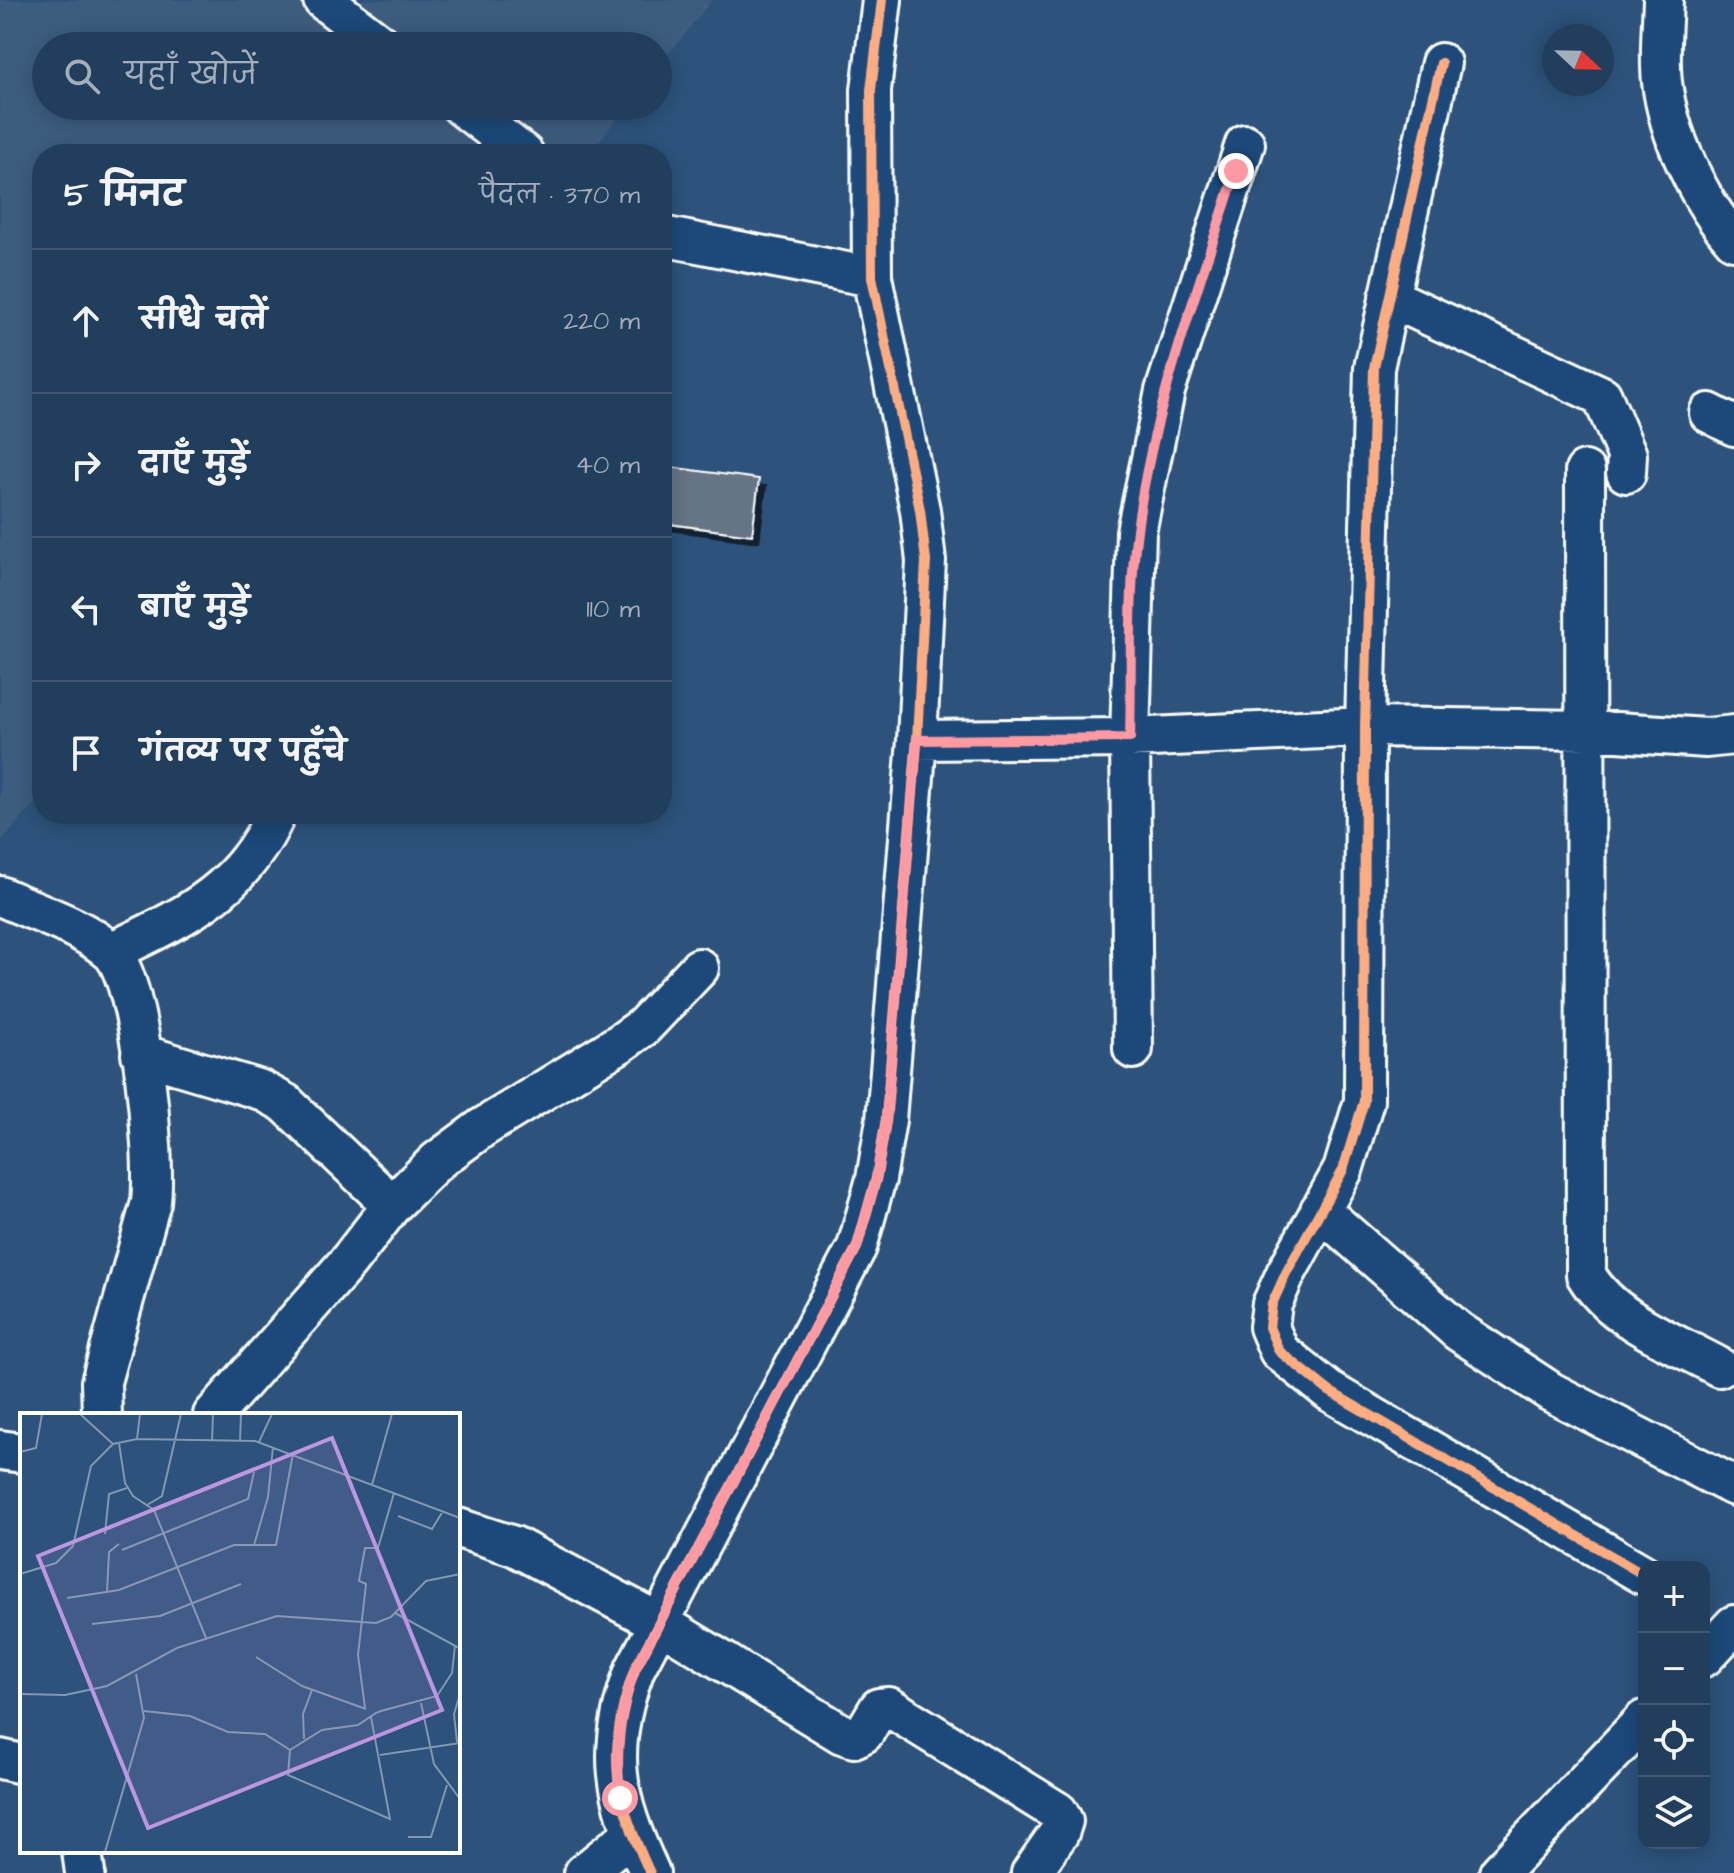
<!DOCTYPE html>
<html lang="hi">
<head>
<meta charset="utf-8">
<style>
  :root { --surface:#223e5d; --page:#2a4563; --text:#f1f3f6; --muted:#a2aebc; --line:#3f5772 }
  body { margin:0; font-family:"Architects Daughter","Playpen Sans Deva",sans-serif; background:var(--page); color:var(--text) }
  .controls { position:absolute; right:24px; bottom:24px; display:grid; overflow:hidden; border-radius:16px; box-shadow:0 4px 20px #0003 }
  .controls button { width:72px; height:72px; display:grid; place-items:center; padding:0; border:0; border-bottom:2px solid var(--line); background:var(--surface); color:var(--text); font:40px sans-serif }
  .compass { position:absolute; left:1542px; top:24px; width:72px; height:72px; border-radius:50%; background:var(--surface); box-shadow:0 4px 20px #0003; rotate:112deg }
  .stop { position:absolute; width:24px; height:24px; margin:-18px; border:6px solid #ff9aa2; border-radius:50%; background:#fff }
  .stop.end { background:#ff9aa2; border-color:#fff; box-shadow:0 2px 8px #0008 }
  .list { margin:0; padding:0; list-style:none }
  h2 { display:flex; justify-content:space-between; align-items:center; height:104px; margin:0; padding:0 32px; font-size:34px }
  h2 small { font-size:26px; font-weight:400; color:var(--muted) }
  .list li { display:grid; grid-template-columns:52px 1fr auto; gap:24px; align-items:center; box-sizing:border-box; height:144px; padding:0 32px; border-top:2px solid var(--line) }
  .list b { display:block; font-size:30px; white-space:nowrap }
  .list em { font-size:26px; font-style:normal; color:var(--muted) }
  .icon { flex:none; width:44px; height:44px; fill:none; stroke:currentColor; stroke-width:2; stroke-linecap:round; stroke-linejoin:round }
  .map { position:relative; flex:none; width:1734px; height:1873px; overflow:hidden }
  .search { position:absolute; background:var(--surface); box-shadow:0 4px 20px #0003; left:32px; top:32px; width:640px; height:88px; display:flex; align-items:center; gap:20px; box-sizing:border-box; padding:0 28px; border-radius:44px; color:var(--muted); font-size:30px }
  .panel { position:absolute; background:var(--surface); box-shadow:0 4px 20px #0003; left:32px; top:144px; width:640px; height:680px; border-radius:32px }
  .map>svg:first-child { display:block }
  .built { fill:#3e5d7f }
  .building { fill:#667585; stroke:#fff; stroke-width:2; filter:url(#shadow) }
  .lines { fill:none; stroke-linecap:round; stroke-linejoin:round }
  .minor-casing { stroke:#fff; stroke-width:44 }
  .minor { stroke:#1f4a7a; stroke-width:38 }
  .cycleway-casing { stroke:#1f4a7a; stroke-width:15 }
  .cycleway { stroke:#ffac80; stroke-width:10 }
  .route { stroke:#ff9aa2; stroke-width:10 }
  .inset-road { fill:none; stroke:#8198b0; stroke-width:2 }
  .view { fill:#bd96df; fill-opacity:0.15; stroke:#bd96df; stroke-width:4 }
  .inset-edge { fill:none; stroke:#fff; stroke-width:4 }
</style>
</head>
<body>
<div class="map">
<svg width="1734" height="1873" viewBox="0 0 1734 1873">
  <defs>
    <filter id="shadow"><feDropShadow dx="7" dy="7" stdDeviation="0" flood-color="#0009"/></filter>
  </defs>
  <rect width="100%" height="100%" fill="#2d537c"/>
  <filter id="ink" filterUnits="userSpaceOnUse"><feTurbulence type="fractalNoise" baseFrequency=".0125" numOctaves="2"/><feDisplacementMap in="SourceGraphic" scale="16" xChannelSelector="R" yChannelSelector="G"/><feConvolveMatrix kernelMatrix="1 2 1 2 8 2 1 2 1" color-interpolation-filters="sRGB"/></filter>
  <g filter="url(#ink)">
    <path class="built" d="M0,0H712L658,67V46H46V106H627L589,154H42V795L0,843Z"/>
    <path class="building" d="M662,466L759,479L752,535L662,523Z"/>
    <g class="lines">
      <defs>
        <path id="minor" d="M323,0L383,46
          M1663,0C1662,27 1659,55 1662,82C1668,134 1699,201 1734,240
          M1441,63L1374,368L1365,727L1364,1101L1343,1170L1286,1273L1272,1304L1269,1327L1279,1351L1329,1391L1644,1575
          M461,106L524,154
          M662,236L872,277
          M1389,297L1602,396L1627,455L1626,473
          M1709,413L1734,426
          M1585,471L1586,1275C1613,1321 1674,1342 1719,1367
          M917,740L1130,738L1365,727L1588,730L1706,738L1734,735
          M0,896C35,912 81,926 110,951C142,980 156,1157 151,1202L101,1382L102,1415
          M111,952C185,916 240,893 276,814
          M1133,1049L1130,738L1136,532L1165,391L1245,144
          M141,1054L261,1090L285,1103L392,1205
          M1320,1210L1458,1331L1551,1392L1734,1486
          M213,1415L348,1262L392,1205L437,1161L482,1128L622,1042L643,1027L699,968
          M0,1450L22,1453
          M458,1528L514,1546L662,1624L842,1734L854,1738L864,1733L879,1708L889,1707L1058,1812L1063,1821L1059,1833L1031,1873
          M1704,1657L1734,1625
          M0,1759L22,1764
          M82,1851L85,1873
          M584,1873L632,1834
          M650,1873C614,1796 605,1750 635,1669L857,1247L876,1179L886,1120L917,740L926,561L920,510L872,277L871,90L882,0
          M1499,1873L1644,1720"/>
      </defs>
      <use href="#minor" class="minor-casing"/>
      <use href="#minor" class="minor"/>
      <defs>
        <path id="cycleway" d="M1441,63L1374,368L1365,727L1364,1101L1343,1170L1286,1273L1272,1304L1269,1327L1279,1351L1329,1391L1644,1575
          M650,1873C614,1796 605,1750 635,1669L857,1247L876,1179L886,1120L917,740L926,561L920,510L872,277L871,90L882,0"/>
      </defs>
      <use href="#cycleway" class="cycleway-casing"/>
      <use href="#cycleway" class="cycleway"/>
    </g>
  </g>
  <g class="lines" filter="url(#ink)">
    <path class="route" d="M620,1798C615,1752 619,1713 635,1669L857,1247L876,1179L886,1120L917,740L1130,738C1132,669 1128,598 1137,530C1153,407 1198,289 1236,171"/>
  </g>
  <g transform="translate(20 1413)">
    <rect width="440" height="440" fill="#2d537c"/>
    <path class="inset-road" d="M60,1L93,31M117,26L120,1M192,28L193,1M220,28L221,1M239,29L252,1M99,30L105,70L113,83L134,97L186,225M0,39L16,35L22,1M352,72L372,1M127,92L142,83L161,1M378,103L412,116L423,98M85,121L89,81L107,75M234,132L248,84L253,34M102,137L228,86L234,59M0,161L36,150L53,133L71,53L93,31L117,26L235,28L440,105M87,179L89,139L99,131M47,185L99,177L214,132H256L273,41M375,200L439,235M72,211L140,203L221,171M236,244L282,273L346,296M0,281L45,282L87,273L157,235L257,203L356,210L371,204L406,168L440,161M401,290L414,351L440,386M345,295L338,242L346,171L339,168L345,135H358L374,80M124,298L170,303L208,319L245,321L270,337M351,304L370,406L268,362L270,337L302,317L338,312L356,300L361,298L417,283L432,260L435,232M284,326L283,301L292,277M437,329L434,301L440,281M360,342L440,330M388,424H411L427,372M85,439L124,305L116,261"/>
    <path class="view" d="M312,25L422,297L128,415L18,143Z"/>
    <rect width="440" height="440" class="inset-edge"/>
  </g>
</svg>
<div class="controls">
<button>+</button>
<button>−</button>
<button><svg class="icon" aria-label="locate" viewBox="0 0 24 24"><circle cx="12" cy="12" r="6"/><path d="M12 2v4M12 18v4M2 12h4M18 12h4"/></svg></button>
<button><svg class="icon" aria-label="layers" viewBox="0 0 24 24"><path d="M12 4l9 5-9 5-9-5zM3 14l9 5 9-5"/></svg></button>
</div>
<svg class="compass" viewBox="-18 -18 36 36"><path d="M0-13l5 13h-10z" fill="#e53935"/><path d="M0 13l5-13h-10z" fill="#a2aebc"/></svg>
<div class="stop" style="left:620px;top:1798px"></div>
<div class="stop end" style="left:1236px;top:171px"></div>
<div class="search"><svg class="icon" aria-label="search" viewBox="0 0 24 24"><circle cx="10" cy="10" r="6"/><path d="M15 15l6 6"/></svg>यहाँ खोजें</div>
<section class="panel">
<h2>5 मिनट<small>पैदल · 370 m</small></h2>
<ul class="list">
<li><svg class="icon" aria-label="ahead" viewBox="0 0 24 24"><path d="M12 20V5M6 11l6-6 6 6"/></svg><div><b>सीधे चलें</b></div><em>220 m</em></li>
<li><svg class="icon" aria-label="right" viewBox="0 0 24 24"><path d="M7 20v-9h11M14 6l5 5-5 5"/></svg><div><b>दाएँ मुड़ें</b></div><em>40 m</em></li>
<li><svg class="icon" aria-label="left" viewBox="0 0 24 24"><path d="M17 20v-9H6M10 6l-5 5 5 5"/></svg><div><b>बाएँ मुड़ें</b></div><em>110 m</em></li>
<li><svg class="icon" aria-label="arrive" viewBox="0 0 24 24"><path d="M6 21V4h12l-3 4 3 4H6"/></svg><div><b>गंतव्य पर पहुँचे</b></div></li>
</ul>
</section>
</div>
</body>
</html>
